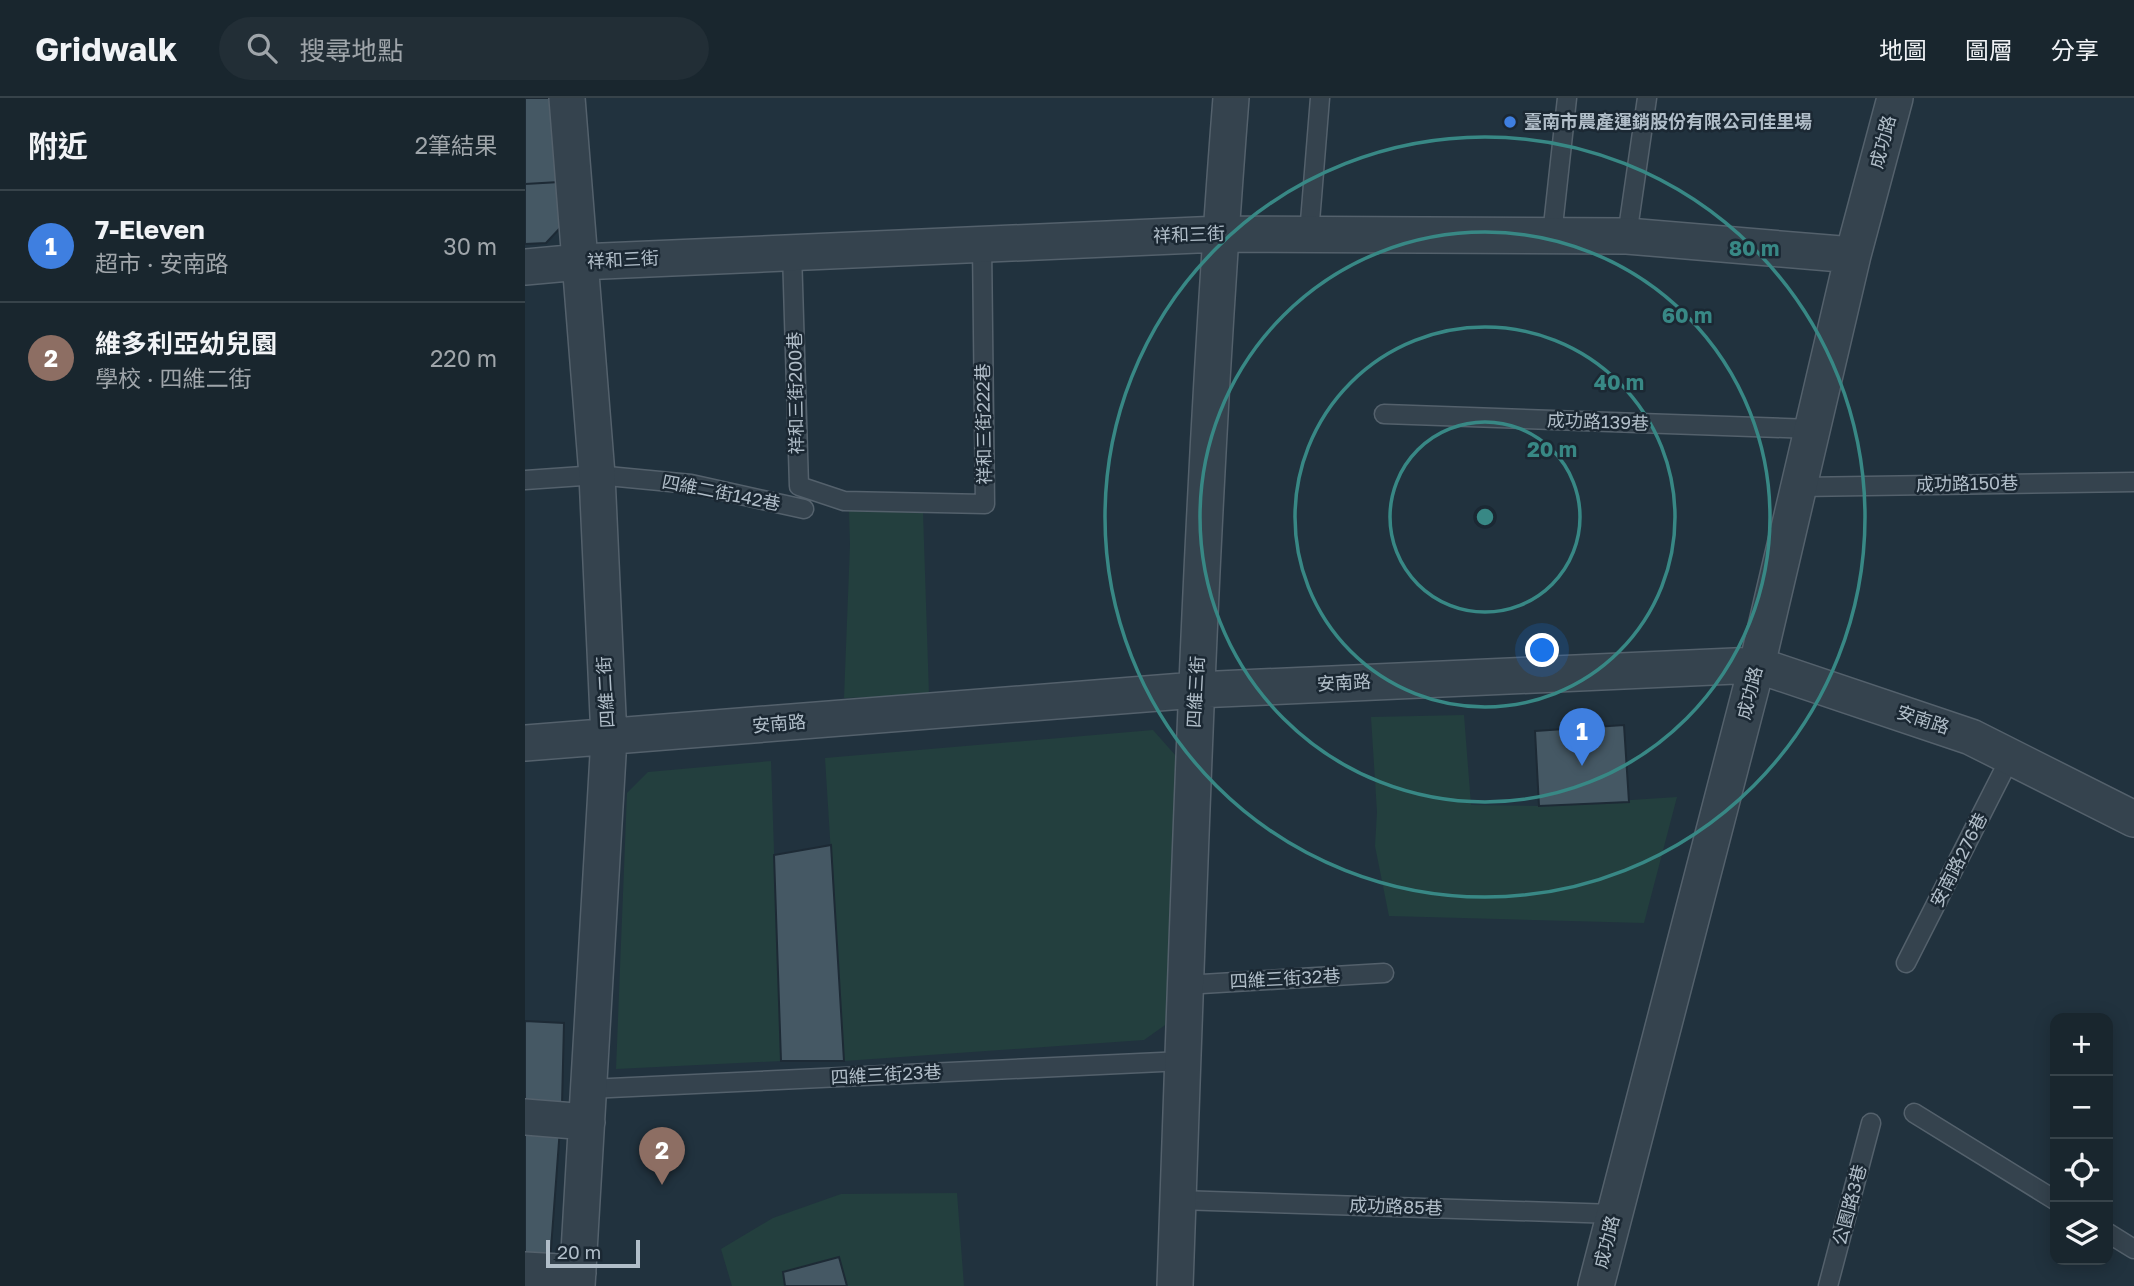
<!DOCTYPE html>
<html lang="zh-TW">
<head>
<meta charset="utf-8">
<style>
  :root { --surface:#19262e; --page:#222e36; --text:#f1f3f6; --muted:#9fa5aa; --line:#37434a; --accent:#b45309 }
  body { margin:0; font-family:"Golos Text","Noto Sans TC",sans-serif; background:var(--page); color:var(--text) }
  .controls { position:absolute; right:21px; bottom:21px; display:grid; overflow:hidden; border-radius:14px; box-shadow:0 4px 18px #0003 }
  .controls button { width:63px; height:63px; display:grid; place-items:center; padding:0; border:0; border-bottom:2px solid var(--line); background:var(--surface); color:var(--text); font:35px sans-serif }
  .scale { position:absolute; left:21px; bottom:18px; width:94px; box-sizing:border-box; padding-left:7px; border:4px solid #b1bec9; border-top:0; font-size:19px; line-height:24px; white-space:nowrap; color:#b1bec9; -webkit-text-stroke:5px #1b2833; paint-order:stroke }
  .you { position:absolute; left:1018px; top:553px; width:24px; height:24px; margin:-18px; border:5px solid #fff; border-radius:50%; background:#1a73e8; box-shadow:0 0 0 10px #1a73e833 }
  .badge { display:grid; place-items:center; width:46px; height:46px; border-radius:50%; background:var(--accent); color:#fff; font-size:23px; font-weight:700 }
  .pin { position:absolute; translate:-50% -58px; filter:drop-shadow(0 2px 4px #0008) }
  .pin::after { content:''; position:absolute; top:37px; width:24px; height:21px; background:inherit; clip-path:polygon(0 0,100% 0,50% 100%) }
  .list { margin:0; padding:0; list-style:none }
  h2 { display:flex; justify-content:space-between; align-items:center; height:91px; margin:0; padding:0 28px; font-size:30px }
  h2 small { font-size:23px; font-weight:400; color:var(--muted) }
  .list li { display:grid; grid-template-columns:46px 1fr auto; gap:21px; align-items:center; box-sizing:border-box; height:112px; padding:0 28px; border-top:2px solid var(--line) }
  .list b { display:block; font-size:26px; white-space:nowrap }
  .list p { margin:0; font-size:23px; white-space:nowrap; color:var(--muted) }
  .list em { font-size:23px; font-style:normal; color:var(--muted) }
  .icon { flex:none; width:38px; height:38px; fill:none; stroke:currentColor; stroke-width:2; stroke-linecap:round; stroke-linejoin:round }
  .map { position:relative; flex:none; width:1609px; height:1188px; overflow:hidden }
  header { display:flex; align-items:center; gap:42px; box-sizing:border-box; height:98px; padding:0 35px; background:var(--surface); border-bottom:2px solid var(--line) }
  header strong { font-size:33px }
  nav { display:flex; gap:38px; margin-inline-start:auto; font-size:24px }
  .search { width:490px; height:63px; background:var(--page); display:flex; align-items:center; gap:18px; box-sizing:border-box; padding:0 24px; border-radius:38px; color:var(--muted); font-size:26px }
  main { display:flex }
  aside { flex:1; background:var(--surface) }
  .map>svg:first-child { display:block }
  .green { fill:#233f3e }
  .building { fill:#455864; stroke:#1d2a35; stroke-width:2 }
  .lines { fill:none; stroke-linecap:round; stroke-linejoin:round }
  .service-casing { stroke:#54616c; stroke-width:21 }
  .minor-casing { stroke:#54616c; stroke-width:38 }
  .service { stroke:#35434e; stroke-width:18 }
  .minor { stroke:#35434e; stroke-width:35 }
  .ring { fill:none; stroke:#388885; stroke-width:3.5 }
  .shop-dot { fill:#3f7fe0; stroke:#1b2833; stroke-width:2.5 }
  .labels { text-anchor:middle; stroke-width:5; stroke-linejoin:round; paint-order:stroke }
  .poi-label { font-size:18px; font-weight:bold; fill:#b1bec9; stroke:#1b2833; text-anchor:start }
  .street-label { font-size:18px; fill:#b1bec9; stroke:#1b2833 }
  .centre { fill:#388885; stroke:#1b2833; stroke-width:3.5 }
  .ring-label { font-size:21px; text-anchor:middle; font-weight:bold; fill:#388885; stroke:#1b2833; stroke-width:5; stroke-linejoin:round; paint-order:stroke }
</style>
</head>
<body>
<header>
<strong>Gridwalk</strong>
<div class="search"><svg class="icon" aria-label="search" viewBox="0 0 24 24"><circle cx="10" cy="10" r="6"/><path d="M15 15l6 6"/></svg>搜尋地點</div>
<nav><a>地圖</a><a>圖層</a><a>分享</a></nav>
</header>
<main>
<aside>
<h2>附近<small>2筆結果</small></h2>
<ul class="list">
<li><span class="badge" style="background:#3f7fe0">1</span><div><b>7-Eleven</b><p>超市 · 安南路</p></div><em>30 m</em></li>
<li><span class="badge" style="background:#8d6e63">2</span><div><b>維多利亞幼兒園</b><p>學校 · 四維二街</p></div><em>220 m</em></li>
</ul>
</aside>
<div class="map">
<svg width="1609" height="1188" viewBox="0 0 1609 1188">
  <rect width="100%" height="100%" fill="#21323e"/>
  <path class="green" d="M324,413L398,414L404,597L319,600L325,447Z
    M939,617L946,707L1014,708L1152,699L1119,825L864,818L850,748L852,714L846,619Z
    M628,632L651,658L643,925L619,942L319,963L300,660Z
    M246,663L256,963L91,971L102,695L123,674Z
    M432,1095L439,1188H320L312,1160L258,1174L260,1188H207L196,1151L248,1120L316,1096Z"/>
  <path class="building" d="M0,0H30L34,84L0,86Z
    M34,84L36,129L21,145L0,146V86Z
    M1099,627L1104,704L1014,708L1010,633Z
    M306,747L319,963H256L249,757Z
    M0,923L39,925L37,1007H0Z
    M0,1028L35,1030L25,1164L0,1163Z
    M314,1159L322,1188H260L258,1174Z"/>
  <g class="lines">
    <defs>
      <path id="service" d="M784,136L795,0
        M1027,137L1042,0
        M1102,138L1122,0
        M267,154L274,388L319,403L460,406L457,146
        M859,316L1287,331
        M0,382L72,377L166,386L279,411
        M1274,389L1609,384
        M1381,865L1486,658
        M660,887L859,875
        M64,991L658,963
        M1389,1015L1530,1102
        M653,1102L1090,1116
        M1583,1135L1609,1151
        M1303,1188L1346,1025"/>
      <path id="minor" d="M42,0L72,377L84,640L52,1188
        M0,169L55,164L695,136L1102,138L1328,157
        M0,645L671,592L1232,567L1446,639L1609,721
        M0,1019L62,1024
        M0,1172L53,1175
        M650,1188C664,792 675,395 706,0
        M1071,1188L1232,567L1328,157L1370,0"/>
    </defs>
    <use href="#service" class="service-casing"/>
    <use href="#minor" class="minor-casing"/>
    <use href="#service" class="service"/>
    <use href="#minor" class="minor"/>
  </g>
  <g class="ring">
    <circle cx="960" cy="419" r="95"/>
    <circle cx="960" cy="419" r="190"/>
    <circle cx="960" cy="419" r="285"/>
    <circle cx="960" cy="419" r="380"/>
  </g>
  <circle class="shop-dot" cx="985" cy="24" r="7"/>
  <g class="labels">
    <g class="poi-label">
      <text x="999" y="30">臺南市農產運銷股份有限公司佳里場</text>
    </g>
    <g class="street-label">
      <text transform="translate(1358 44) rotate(-75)" y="6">成功路</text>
      <text transform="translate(664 137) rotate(-2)" y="6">祥和三街</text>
      <text transform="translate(98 162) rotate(-3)" y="6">祥和三街</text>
      <text transform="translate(271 295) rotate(-91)" y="6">祥和三街200巷</text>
      <text transform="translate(1073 324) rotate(2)" y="6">成功路139巷</text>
      <text transform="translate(459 326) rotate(-91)" y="6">祥和三街222巷</text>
      <text transform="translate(1442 386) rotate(-1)" y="6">成功路150巷</text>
      <text transform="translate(196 395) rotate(11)" y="6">四維二街142巷</text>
      <text transform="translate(819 585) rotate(-3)" y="6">安南路</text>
      <text transform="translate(81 594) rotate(-93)" y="6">四維二街</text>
      <text transform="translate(671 594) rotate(-87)" y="6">四維三街</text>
      <text transform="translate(1225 595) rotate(-76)" y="6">成功路</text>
      <text transform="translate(1398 622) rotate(18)" y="6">安南路</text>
      <text transform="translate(254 626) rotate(-5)" y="6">安南路</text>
      <text transform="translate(1434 762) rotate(-63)" y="6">安南路276巷</text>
      <text transform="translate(760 881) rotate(-3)" y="6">四維三街32巷</text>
      <text transform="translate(361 977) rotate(-3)" y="6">四維三街23巷</text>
      <text transform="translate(1325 1107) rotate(-75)" y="6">公園路3巷</text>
      <text transform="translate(871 1109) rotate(2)" y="6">成功路85巷</text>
      <text transform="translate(1082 1144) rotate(-76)" y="6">成功路</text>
    </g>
  </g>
  <circle cx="960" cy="419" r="10" class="centre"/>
  <g class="ring-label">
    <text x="1229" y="158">80 m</text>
    <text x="1162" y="225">60 m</text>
    <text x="1094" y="292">40 m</text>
    <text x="1027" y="359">20 m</text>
  </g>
</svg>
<div class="controls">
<button>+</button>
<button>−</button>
<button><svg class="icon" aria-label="locate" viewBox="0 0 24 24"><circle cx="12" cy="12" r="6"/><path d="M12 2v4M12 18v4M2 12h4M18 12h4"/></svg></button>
<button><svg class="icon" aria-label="layers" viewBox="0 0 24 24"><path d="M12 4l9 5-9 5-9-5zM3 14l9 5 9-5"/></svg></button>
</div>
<div class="scale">20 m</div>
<div class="you"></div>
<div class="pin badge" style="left:1057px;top:668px;background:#3f7fe0">1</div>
<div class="pin badge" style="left:137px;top:1087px;background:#8d6e63">2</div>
</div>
</main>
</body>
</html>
